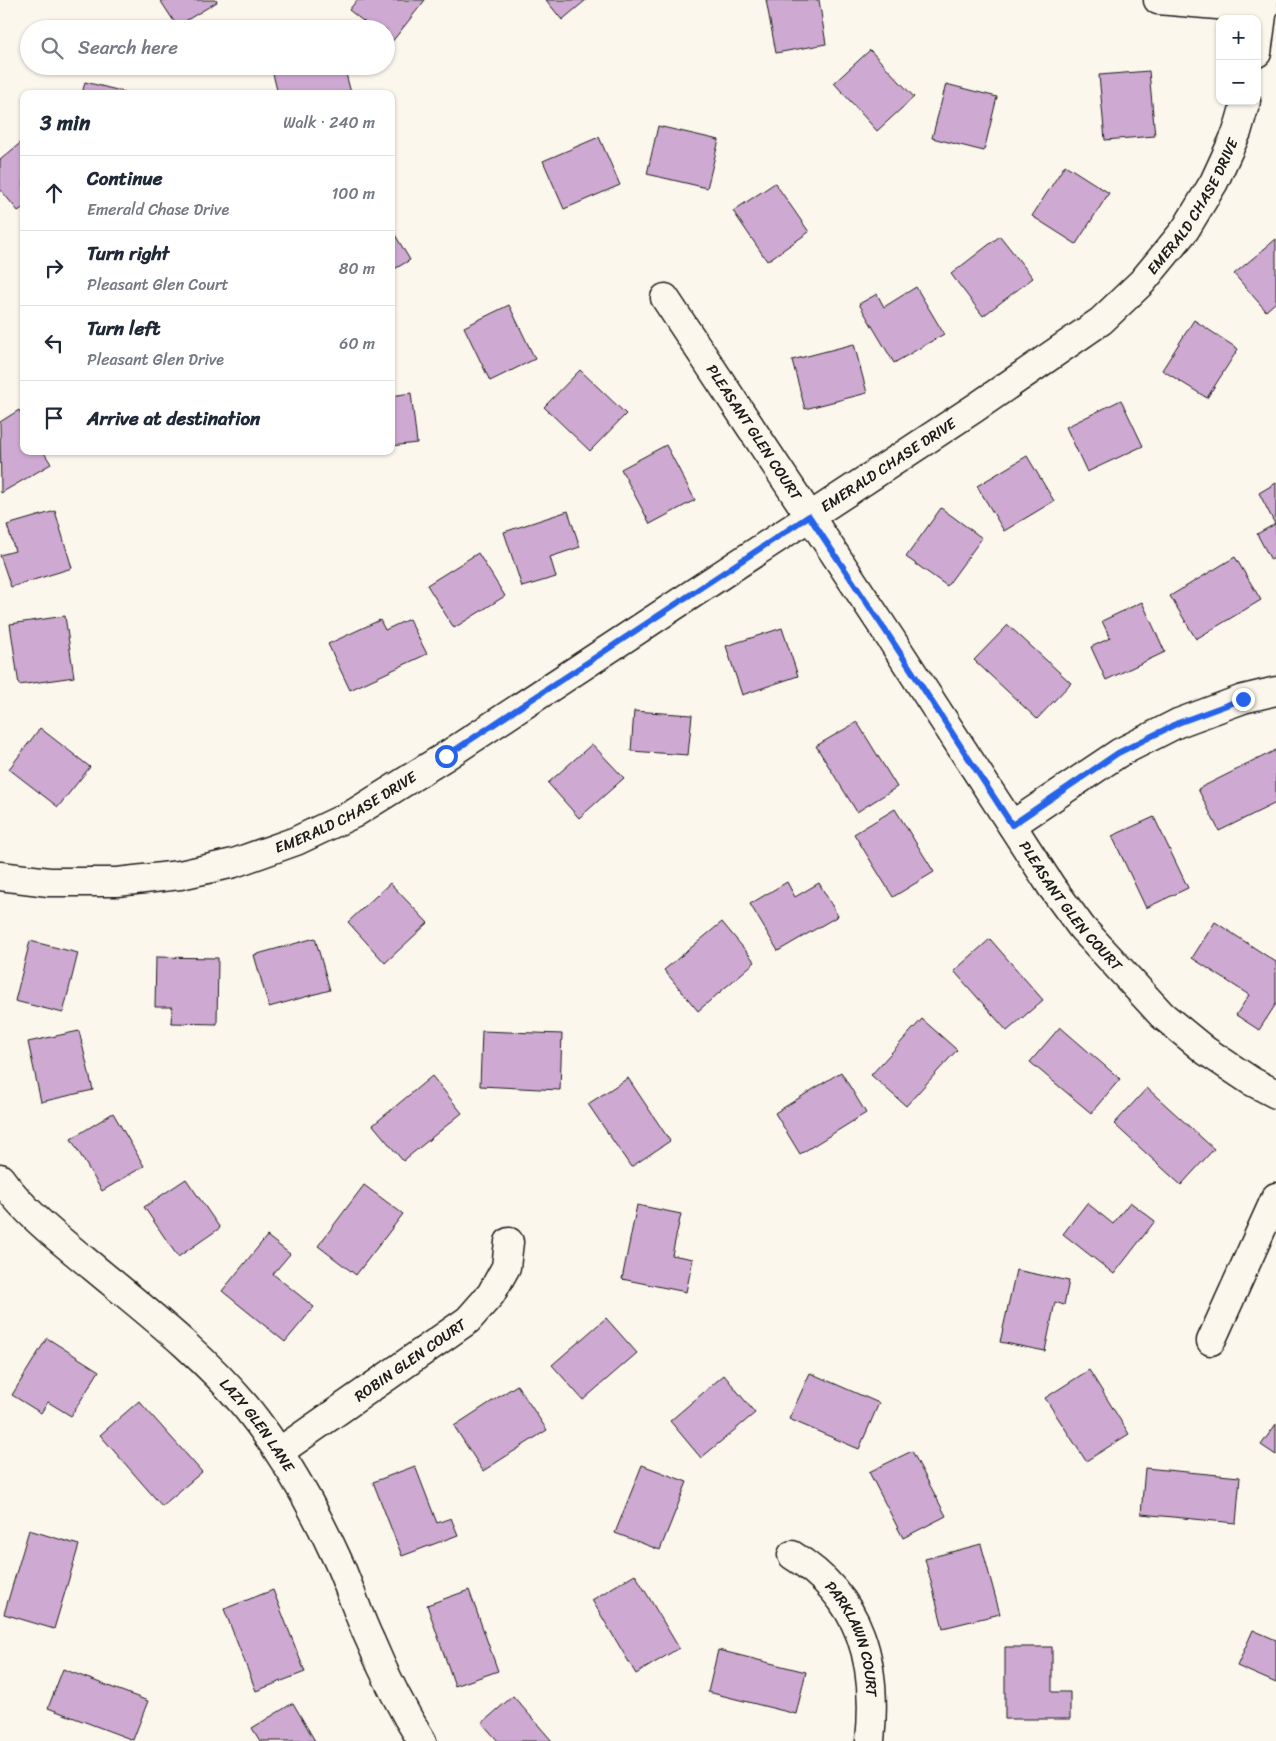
<!DOCTYPE html>
<html lang="en">
<head>
<meta charset="utf-8">
<style>
  :root { --surface:#fff; --page:#f6f6f7; --text:#1f2937; --muted:#747a83; --line:#e0e1e3 }
  body { margin:0; font-family:Sriracha,sans-serif; background:var(--page); color:var(--text) }
  .controls { position:absolute; right:15px; top:15px; display:grid; overflow:hidden; border-radius:10px; box-shadow:0 1px 4px #0004 }
  .controls button { width:45px; height:45px; display:grid; place-items:center; padding:0; border:0; border-bottom:1px solid var(--line); background:var(--surface); color:var(--text); font:25px sans-serif }
  .stop { position:absolute; width:15px; height:15px; margin:-11px; border:4px solid #2563eb; border-radius:50%; background:#fff }
  .stop.end { background:#2563eb; border-color:#fff; box-shadow:0 1px 5px #0008 }
  .list { margin:0; padding:0; list-style:none }
  h2 { display:flex; justify-content:space-between; align-items:center; height:65px; margin:0; padding:0 20px; font-size:21px }
  h2 small { font-size:16px; font-weight:400; color:var(--muted) }
  .list li { display:grid; grid-template-columns:32px 1fr auto; gap:15px; align-items:center; box-sizing:border-box; height:75px; padding:0 20px; border-top:1px solid var(--line) }
  .list b { display:block; font-size:19px; white-space:nowrap }
  .list p { margin:0; font-size:16px; white-space:nowrap; color:var(--muted) }
  .list em { font-size:16px; font-style:normal; color:var(--muted) }
  .icon { flex:none; width:28px; height:28px; fill:none; stroke:currentColor; stroke-width:2; stroke-linecap:round; stroke-linejoin:round }
  .map { position:relative; flex:none; width:1276px; height:1741px; overflow:hidden }
  .search { position:absolute; background:var(--surface); box-shadow:0 1px 4px #0004; left:20px; top:20px; width:375px; height:55px; display:flex; align-items:center; gap:12px; box-sizing:border-box; padding:0 18px; border-radius:28px; color:var(--muted); font-size:19px }
  .panel { position:absolute; background:var(--surface); box-shadow:0 1px 4px #0004; left:20px; top:90px; width:375px; height:365px; border-radius:10px }
  .map>svg:first-child { display:block }
  .building { fill:#cea9d2; stroke:#1c1c1c }
  .lines { fill:none; stroke-linecap:round; stroke-linejoin:round }
  .minor-casing { stroke:#1c1c1c; stroke-width:31 }
  .minor { stroke:#fbf7ec; stroke-width:28 }
  .route { stroke:#2563eb; stroke-width:6 }
  .labels { text-anchor:middle; stroke-width:4.5; stroke-linejoin:round; paint-order:stroke }
  .street-label { font-size:15px; fill:#1c1c1c; stroke:#fbf7ec }
</style>
</head>
<body>
<div class="map">
<svg width="1276" height="1741" viewBox="0 0 1276 1741">
  <rect width="100%" height="100%" fill="#fbf7ec"/>
  <filter id="ink" filterUnits="userSpaceOnUse"><feTurbulence type="fractalNoise" baseFrequency=".02" numOctaves="2"/><feDisplacementMap in="SourceGraphic" scale="10" xChannelSelector="R" yChannelSelector="G"/><feConvolveMatrix kernelMatrix="1 2 1 2 8 2 1 2 1" color-interpolation-filters="sRGB"/></filter>
  <g filter="url(#ink)">
    <path class="building" d="M160,0H216L217,2L177,26Z
      M357,0H425L391,43L386,39V29H373L349,10Z
      M546,0H586L562,20Z
      M766,0H819L826,44L776,53Z
      M870,50L914,97L877,131L834,83Z
      M271,66H344L351,93L278,94Z
      M1149,71L1155,136L1105,140L1099,75Z
      M85,82L133,94H82Z
      M946,84L997,97L984,151L932,138Z
      M658,126L719,140L707,188L647,174Z
      M599,137L620,185L564,209L543,161Z
      M24,140V207L18,211L0,189V160Z
      M1065,165L1109,193L1076,244L1032,216Z
      M775,183L809,232L767,261L733,211Z
      M391,228L410,260L391,271Z
      M1000,236L1033,278L983,316L951,274Z
      M1276,239V302L1266,311L1234,274Z
      M916,287L944,334L894,363L859,304L877,294L884,307Z
      M509,305L535,359L490,381L464,327Z
      M1194,320L1238,349L1207,398L1162,370Z
      M854,344L867,393L805,409L792,360Z
      M580,370L626,414L590,451L544,407Z
      M411,393L417,443L391,446V396Z
      M1121,400L1143,446L1087,472L1066,427Z
      M19,410L24,419V451H43L51,464L1,493L0,422Z
      M666,445L695,500L650,524L621,469Z
      M1027,456L1054,501L1004,531L977,486Z
      M1276,483V557L1271,560L1257,534L1275,524L1259,493Z
      M941,508L982,538L947,586L906,557Z
      M55,511L72,568L11,587L0,555L15,551L7,525Z
      M568,511L580,547L550,557L556,577L522,587L504,532Z
      M478,553L505,596L454,628L427,585Z
      M1235,557L1261,600L1196,639L1170,596Z
      M1142,602L1165,652L1106,680L1091,647L1110,638L1102,621Z
      M65,616L74,677L19,685L10,624Z
      M409,619L427,654L350,690L328,644L380,620L385,630Z
      M1008,625L1071,683L1037,719L974,660Z
      M782,628L798,676L742,695L726,646Z
      M634,711L692,715L688,755L631,751Z
      M857,722L897,787L857,812L816,746Z
      M40,728L90,767L58,807L9,769Z
      M592,744L624,778L579,818L548,783Z
      M1276,750V803L1219,831L1198,789Z
      M895,809L934,872L893,897L854,834Z
      M1154,817L1188,888L1146,908L1112,836Z
      M787,882L795,897L819,883L838,916L778,951L750,904Z
      M390,883L428,923L385,963L348,922Z
      M722,922L755,962L698,1011L664,970Z
      M1215,922L1276,962V1004L1259,1030L1236,1015L1249,995L1192,958Z
      M315,938L330,990L269,1007L254,955Z
      M990,939L1043,1000L1007,1031L954,971Z
      M30,941L78,953L63,1013L15,1001Z
      M156,957L218,958L217,1024L171,1023L172,1007H155Z
      M922,1019L957,1050L906,1106L871,1075Z
      M1060,1027L1120,1079L1091,1113L1030,1062Z
      M79,1031L93,1090L41,1102L28,1042Z
      M482,1031L562,1034L560,1090L480,1086Z
      M841,1072L866,1113L800,1154L775,1113Z
      M432,1076L462,1113L403,1161L373,1125Z
      M628,1078L670,1141L631,1167L588,1104Z
      M1147,1088L1214,1149L1181,1185L1114,1124Z
      M113,1113L144,1166L102,1191L71,1139Z
      M186,1179L220,1228L178,1257L144,1207Z
      M364,1185L403,1214L356,1275L318,1246Z
      M1130,1202L1155,1221L1114,1274L1063,1234L1087,1203L1113,1224Z
      M637,1205L681,1214L672,1255L693,1259L686,1292L622,1279Z
      M267,1236L290,1254L273,1274L314,1307L285,1342L222,1291Z
      M1016,1270L1069,1281L1064,1305L1055,1302L1045,1351L1000,1342Z
      M606,1318L637,1353L583,1400L552,1365Z
      M47,1338L99,1371L71,1416L48,1402L41,1413L12,1395Z
      M1089,1370L1129,1434L1086,1461L1045,1398Z
      M810,1373L879,1403L859,1449L789,1419Z
      M724,1375L755,1413L701,1458L670,1421Z
      M517,1385L547,1430L483,1471L454,1426Z
      M139,1401L202,1472L162,1506L100,1435Z
      M1276,1424V1455L1261,1445Z
      M912,1451L946,1516L903,1538L869,1472Z
      M642,1465L687,1482L660,1550L615,1533Z
      M415,1466L437,1523L451,1518L458,1535L402,1556L373,1482Z
      M1145,1468L1240,1477L1236,1523L1141,1514Z
      M29,1530L79,1545L54,1629L4,1614Z
      M981,1544L1000,1614L943,1628L925,1559Z
      M635,1574L679,1648L636,1674L592,1600Z
      M273,1590L305,1672L256,1691L224,1609Z
      M469,1590L498,1671L455,1686L427,1605Z
      M1253,1630L1276,1640V1683L1237,1666Z
      M1005,1647H1052V1692H1070V1719H1005Z
      M718,1650L806,1672L796,1714L708,1692Z
      M63,1669L148,1701L133,1740L48,1708Z
      M513,1696L552,1741H498L482,1723Z
      M293,1703L315,1741H260L252,1728Z"/>
    <g class="lines">
      <defs>
        <g id="minor">
          <path d="M1158,0L1264,9"/>
          <path d="M1257,53L1264,0"/>
          <path id="s1" d="M665,298L891,639L1051,886L1082,928L1162,1015L1206,1051L1251,1081L1276,1094"/>
          <path d="M1012,825L1119,753L1178,723L1243,699L1276,691"/>
          <path id="s2" d="M0,876L49,882H117L180,875L234,863L296,841L353,814L446,756L975,408L1101,321L1142,282L1185,230L1214,182L1237,132L1246,101"/>
          <path id="s3" d="M0,1178C25,1213 60,1240 93,1267C146,1311 202,1354 246,1407C284,1454 314,1508 339,1563C350,1588 358,1615 370,1640C385,1676 401,1708 422,1741"/>
          <path d="M1211,1341L1276,1197"/>
          <path id="s4" d="M279,1452L468,1320L491,1294L506,1267L509,1242"/>
          <path id="s5" d="M792,1555C862,1598 878,1663 870,1741"/>
        </g>
      </defs>
      <use href="#minor" class="minor-casing"/>
      <use href="#minor" class="minor"/>
    </g>
  </g>
  <g class="lines" filter="url(#ink)">
    <path class="route" d="M446,756L809,516L891,639L1012,825L1118,753L1178,723L1243,699"/>
  </g>
  <g class="labels">
    <g class="street-label">
      <text dy="5" stroke="none"><textPath href="#s2" startOffset="1409">EMERALD CHASE DRIVE</textPath></text>
      <text dy="5" stroke="none"><textPath href="#s1" startOffset="161">PLEASANT GLEN COURT</textPath></text>
      <text dy="5" stroke="none"><textPath href="#s2" startOffset="1004">EMERALD CHASE DRIVE</textPath></text>
      <text dy="5" stroke="none"><textPath href="#s2" startOffset="359">EMERALD CHASE DRIVE</textPath></text>
      <text dy="5" stroke="none"><textPath href="#s1" startOffset="731">PLEASANT GLEN COURT</textPath></text>
      <text dy="5" stroke="none"><textPath href="#s4" startOffset="160">ROBIN GLEN COURT</textPath></text>
      <text dy="5" stroke="none"><textPath href="#s3" startOffset="358">LAZY GLEN LANE</textPath></text>
      <text dy="5" stroke="none"><textPath href="#s5" startOffset="108">PARKLAWN COURT</textPath></text>
    </g>
  </g>
</svg>
<div class="controls">
<button>+</button>
<button>−</button>
</div>
<div class="stop" style="left:446px;top:756px"></div>
<div class="stop end" style="left:1243px;top:699px"></div>
<div class="search"><svg class="icon" aria-label="search" viewBox="0 0 24 24"><circle cx="10" cy="10" r="6"/><path d="M15 15l6 6"/></svg>Search here</div>
<section class="panel">
<h2>3 min<small>Walk · 240 m</small></h2>
<ul class="list">
<li><svg class="icon" aria-label="ahead" viewBox="0 0 24 24"><path d="M12 20V5M6 11l6-6 6 6"/></svg><div><b>Continue</b><p>Emerald Chase Drive</p></div><em>100 m</em></li>
<li><svg class="icon" aria-label="right" viewBox="0 0 24 24"><path d="M7 20v-9h11M14 6l5 5-5 5"/></svg><div><b>Turn right</b><p>Pleasant Glen Court</p></div><em>80 m</em></li>
<li><svg class="icon" aria-label="left" viewBox="0 0 24 24"><path d="M17 20v-9H6M10 6l-5 5 5 5"/></svg><div><b>Turn left</b><p>Pleasant Glen Drive</p></div><em>60 m</em></li>
<li><svg class="icon" aria-label="arrive" viewBox="0 0 24 24"><path d="M6 21V4h12l-3 4 3 4H6"/></svg><div><b>Arrive at destination</b></div></li>
</ul>
</section>
</div>
</body>
</html>
